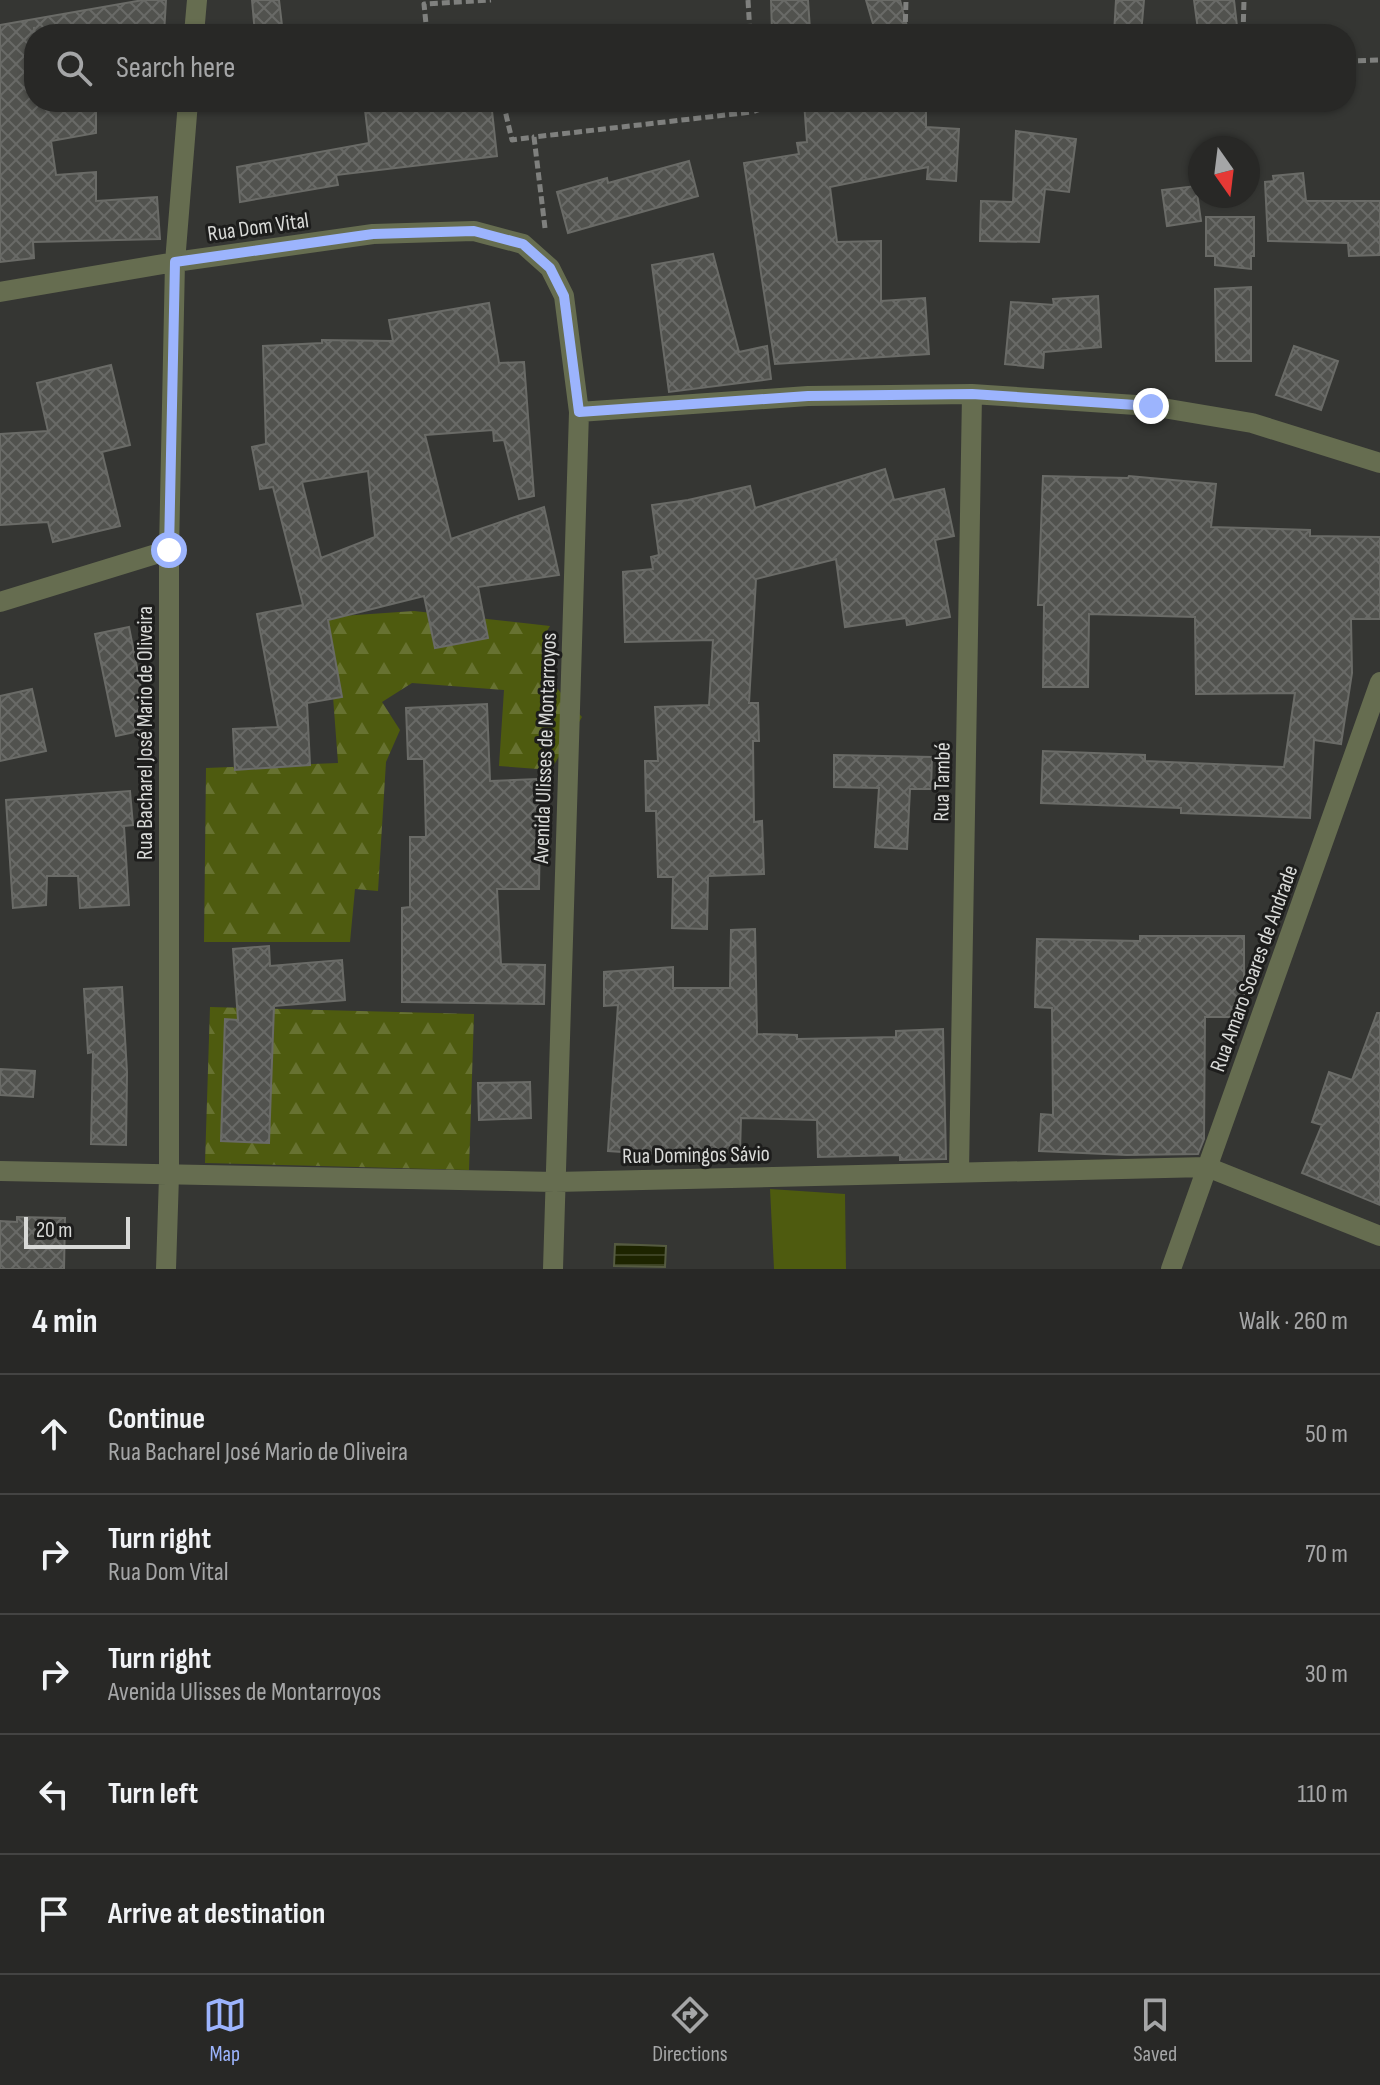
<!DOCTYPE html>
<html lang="en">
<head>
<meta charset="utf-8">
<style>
  :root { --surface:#282826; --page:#30302e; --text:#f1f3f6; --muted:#a5a6a7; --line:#444443; --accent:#9cb4fd }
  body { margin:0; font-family:"Sofia Sans Condensed",sans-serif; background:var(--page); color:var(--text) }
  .compass { position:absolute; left:1188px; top:136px; width:72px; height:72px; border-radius:50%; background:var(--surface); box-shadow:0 2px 6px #0004; rotate:166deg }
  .scale { position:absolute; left:24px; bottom:20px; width:106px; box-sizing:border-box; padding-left:8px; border:4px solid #d9dad8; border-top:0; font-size:22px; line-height:28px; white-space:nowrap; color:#d9dad8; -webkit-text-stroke:6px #1d1d1c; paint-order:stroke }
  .stop { position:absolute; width:24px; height:24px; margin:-18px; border:6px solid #9cb4fd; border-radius:50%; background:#fff }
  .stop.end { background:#9cb4fd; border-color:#fff; box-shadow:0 2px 8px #0008 }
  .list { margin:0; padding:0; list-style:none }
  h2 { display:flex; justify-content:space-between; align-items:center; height:104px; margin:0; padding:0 32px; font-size:34px }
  h2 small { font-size:26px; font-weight:400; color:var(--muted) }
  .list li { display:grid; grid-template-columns:52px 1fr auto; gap:24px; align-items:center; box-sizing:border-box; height:120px; padding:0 32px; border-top:2px solid var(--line) }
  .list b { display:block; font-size:30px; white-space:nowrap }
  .list p { margin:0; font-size:26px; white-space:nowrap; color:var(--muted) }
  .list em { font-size:26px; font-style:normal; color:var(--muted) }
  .icon { flex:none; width:44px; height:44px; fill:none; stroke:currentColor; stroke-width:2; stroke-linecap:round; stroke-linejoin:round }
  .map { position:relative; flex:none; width:1380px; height:1269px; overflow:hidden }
  .search { position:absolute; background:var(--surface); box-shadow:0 2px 6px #0004; left:24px; right:24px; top:24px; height:88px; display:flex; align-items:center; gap:20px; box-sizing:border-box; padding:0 28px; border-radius:32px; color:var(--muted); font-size:30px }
  .sheet { height:704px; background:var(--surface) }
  nav { display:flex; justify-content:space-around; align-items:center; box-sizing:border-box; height:112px; border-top:2px solid var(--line); background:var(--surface); font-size:22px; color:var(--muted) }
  nav a { display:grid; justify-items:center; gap:4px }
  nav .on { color:var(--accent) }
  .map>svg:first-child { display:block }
  .forest { fill:url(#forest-firs) }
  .garden { fill:#4e5b0f }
  .water { fill:url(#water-rules); stroke:#555b41; stroke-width:2 }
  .building { fill:url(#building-cross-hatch); stroke:#6a6b67; stroke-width:2; fill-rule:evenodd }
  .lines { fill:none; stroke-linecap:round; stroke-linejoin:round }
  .path { stroke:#7f807e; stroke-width:5; stroke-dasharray:8 4; stroke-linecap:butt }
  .minor { stroke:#666d50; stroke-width:20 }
  .route { stroke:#9cb4fd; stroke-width:10 }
  .labels { text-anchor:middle; stroke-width:6; stroke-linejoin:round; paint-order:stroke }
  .street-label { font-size:22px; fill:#d9dad8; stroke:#1d1d1c }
</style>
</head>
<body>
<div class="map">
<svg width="1380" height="1269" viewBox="0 0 1380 1269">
  <defs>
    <pattern id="forest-firs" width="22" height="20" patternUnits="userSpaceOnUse" patternTransform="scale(2)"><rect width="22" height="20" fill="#4e5b0f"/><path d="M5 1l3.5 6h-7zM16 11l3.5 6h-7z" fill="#677231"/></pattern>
    <pattern id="water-rules" width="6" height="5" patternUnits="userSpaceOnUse" patternTransform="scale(2)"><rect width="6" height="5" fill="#1d2400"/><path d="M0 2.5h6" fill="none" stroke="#3d4324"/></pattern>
    <pattern id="building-cross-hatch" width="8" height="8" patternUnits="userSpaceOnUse" patternTransform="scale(2)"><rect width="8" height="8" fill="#51524e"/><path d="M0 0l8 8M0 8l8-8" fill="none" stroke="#696a67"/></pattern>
  </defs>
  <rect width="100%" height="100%" fill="#353633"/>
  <path class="forest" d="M414,611L550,626C526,664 559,689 582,717L551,770L499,766L504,690L412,683L382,702L400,730L386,762L378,891L355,889L350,942H204L206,768L338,763L327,617Z
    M210,1007L474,1014L469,1170L205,1163Z"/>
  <path class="garden" d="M770,1189L845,1194L846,1269H774Z"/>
  <path class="water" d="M615,1244L666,1246L665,1267L614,1266Z"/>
  <path class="building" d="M143,0H166L164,34H35L34,27V102H96V133L51,141L56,175L96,172V201L157,197L160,239L33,242L34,258L0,262V25Z
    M252,0H279L283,34H255Z
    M771,0H808L810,30L772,32Z
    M866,0H900L909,34H876Z
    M1116,0H1144L1141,34H1114Z
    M1194,0H1234L1237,26L1198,30Z
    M364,102H491L497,156L336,175L338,185L240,202L237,167L369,143Z
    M804,102H926V127L959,129L956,181L927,179L928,167L830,187L837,242L881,241V301L925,298L929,354L775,364L744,163L799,154L797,143L807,142Z
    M1016,131L1076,139L1069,192L1045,189L1039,242L980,241L981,201L1013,202Z
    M689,161L698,196L568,233L557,192L607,178L608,183Z
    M1303,173L1306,201H1380V255L1349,256L1348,243L1268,241L1265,182L1274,181L1273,176Z
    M1196,186L1201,221L1167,226L1162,190Z
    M1206,217H1254V256H1251V269L1215,265V256H1206Z
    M713,254L739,352L767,346L771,379L669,392L652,265Z
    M1251,287V361H1216L1215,289Z
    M1098,296L1101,347L1044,352L1043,368L1005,364L1011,302L1054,305L1053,299Z
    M489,303L499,363L524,362L534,496L519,499L504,440L494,441L493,430L425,435L451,539L544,507L559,575L478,587L488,638L435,648L424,596L328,620L342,697L307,703L310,765L235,770L233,729L278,727L257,614L303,605L273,487L260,489L252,447L266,444L263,346L322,343V340L393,341L389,320ZM368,471L375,537L321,558L302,482Z
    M1294,346L1338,361L1321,410L1276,395Z
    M111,365L130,445L102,452L120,526L53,542L48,522L0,525V434L48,431L37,383Z
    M885,469L894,500L944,489L954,536L935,540L950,617L907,625L906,618L845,627L836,559L756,579L749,703H758L759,741H753L754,822L762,821L764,874L708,876L707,929L672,928L673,877H658L656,811H646L645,761H658L655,707L709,705L713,640L625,642L623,572L653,569L651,557L659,555L652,505L688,500L750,486L755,508Z
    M1043,476L1128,478L1129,476L1216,484L1211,527L1310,530V536L1380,537V619H1351L1352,673L1341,744L1314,740L1310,818L1181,813V808L1041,803L1043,751L1145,755V761L1284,767L1295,693L1196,694L1195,617L1089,614L1088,687H1043L1044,605H1038Z
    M129,627L149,729L116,736L95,634Z
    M32,689L46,751L0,761V696Z
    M487,704L490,781L537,779L540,826L539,889H497L501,964L545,965L544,1004L402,1002V908L410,907V837H426L424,759H408L406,708Z
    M834,755L932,757L931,789H910L907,849L875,847L879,788L834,787Z
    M130,791L133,825L124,826L129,905L80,908L78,876H47L46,905L13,908L6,800Z
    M755,929L757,1034L797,1035V1039L896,1037V1031L943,1029L946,1159L900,1160V1155L818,1157L817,1120L741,1118L740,1152H670L669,1155L608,1151L618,1005L604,1006V972L673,967V988H730L731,930Z
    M1140,936H1244V1017H1205L1204,1139L1198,1154L1127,1155L1039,1151L1041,1114L1053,1115L1052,1008L1035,1007L1037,939L1140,941Z
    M269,946L270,966L342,960L345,1000L274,1006L269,1143L221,1141L225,1019L238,1020L233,949Z
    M122,987L127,1072L126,1145L91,1144L93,1052L88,1053L84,989Z
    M1377,1013H1380V1205L1302,1173L1322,1125L1312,1122L1329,1072L1352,1080Z
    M0,1069L35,1071L33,1097L0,1095Z
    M530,1082L531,1118L479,1120L478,1083Z
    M17,1217L65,1218L64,1269H0V1221L17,1222Z"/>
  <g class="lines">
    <path class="path" d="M748,0L750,34
      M427,34L424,4L491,0
      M905,34L906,0
      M1243,34L1244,0
      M1346,61L1380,60
      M503,102L512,140L534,137
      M752,102V112L781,102
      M545,228L534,137L752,112"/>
    <path class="minor" d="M194,34L197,0
      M0,292L175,262L373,234L474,231L523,244L550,268L564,296L579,412L553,1269
      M579,412L808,396L972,394L1151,406L1252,423L1380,463
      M0,602L169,550
      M0,1171L555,1182L1207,1167L1380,1236
      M959,1172L972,394
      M166,1269L169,1176V550L175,262L188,102
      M1171,1269L1380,682"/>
  </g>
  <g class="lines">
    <path class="route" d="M169,550L175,262L373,234L474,231L523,244L550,268L564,296L579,412L808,396L972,394L1151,406"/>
  </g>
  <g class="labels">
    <g class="street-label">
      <text transform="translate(258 226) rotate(-8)" y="8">Rua Dom Vital</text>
      <text transform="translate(144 733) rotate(-90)" y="8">Rua Bacharel José Mario de Oliveira</text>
      <text transform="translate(544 748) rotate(-88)" y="8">Avenida Ulisses de Montarroyos</text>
      <text transform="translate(941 782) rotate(-89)" y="8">Rua També</text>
      <text transform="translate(1253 968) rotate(-70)" y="8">Rua Amaro Soares de Andrade</text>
      <text transform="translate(696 1154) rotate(-1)" y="8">Rua Domingos Sávio</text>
    </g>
  </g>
</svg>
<svg class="compass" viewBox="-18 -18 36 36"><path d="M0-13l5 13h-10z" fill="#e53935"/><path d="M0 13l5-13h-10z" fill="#a5a6a7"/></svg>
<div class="scale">20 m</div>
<div class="stop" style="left:169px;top:550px"></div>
<div class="stop end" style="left:1151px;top:406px"></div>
<div class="search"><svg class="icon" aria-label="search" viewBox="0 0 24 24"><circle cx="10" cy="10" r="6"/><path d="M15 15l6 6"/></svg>Search here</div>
</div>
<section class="sheet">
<h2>4 min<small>Walk · 260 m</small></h2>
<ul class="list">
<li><svg class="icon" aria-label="ahead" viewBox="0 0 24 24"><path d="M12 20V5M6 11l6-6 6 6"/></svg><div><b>Continue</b><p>Rua Bacharel José Mario de Oliveira</p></div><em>50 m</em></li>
<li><svg class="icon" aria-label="right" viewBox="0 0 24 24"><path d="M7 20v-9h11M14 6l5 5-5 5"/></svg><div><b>Turn right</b><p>Rua Dom Vital</p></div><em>70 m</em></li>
<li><svg class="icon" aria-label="right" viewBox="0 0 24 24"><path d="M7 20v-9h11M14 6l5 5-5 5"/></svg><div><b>Turn right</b><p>Avenida Ulisses de Montarroyos</p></div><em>30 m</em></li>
<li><svg class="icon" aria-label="left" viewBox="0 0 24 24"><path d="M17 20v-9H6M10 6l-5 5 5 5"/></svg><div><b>Turn left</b></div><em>110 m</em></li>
<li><svg class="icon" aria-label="arrive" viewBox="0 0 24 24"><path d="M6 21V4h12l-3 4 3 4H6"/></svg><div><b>Arrive at destination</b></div></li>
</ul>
</section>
<nav>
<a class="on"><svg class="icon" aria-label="map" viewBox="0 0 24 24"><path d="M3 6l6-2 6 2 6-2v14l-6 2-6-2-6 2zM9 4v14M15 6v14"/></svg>Map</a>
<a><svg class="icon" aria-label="directions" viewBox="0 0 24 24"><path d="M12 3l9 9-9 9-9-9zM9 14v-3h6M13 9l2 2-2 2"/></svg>Directions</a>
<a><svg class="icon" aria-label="saved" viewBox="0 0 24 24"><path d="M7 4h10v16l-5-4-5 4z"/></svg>Saved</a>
</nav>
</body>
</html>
